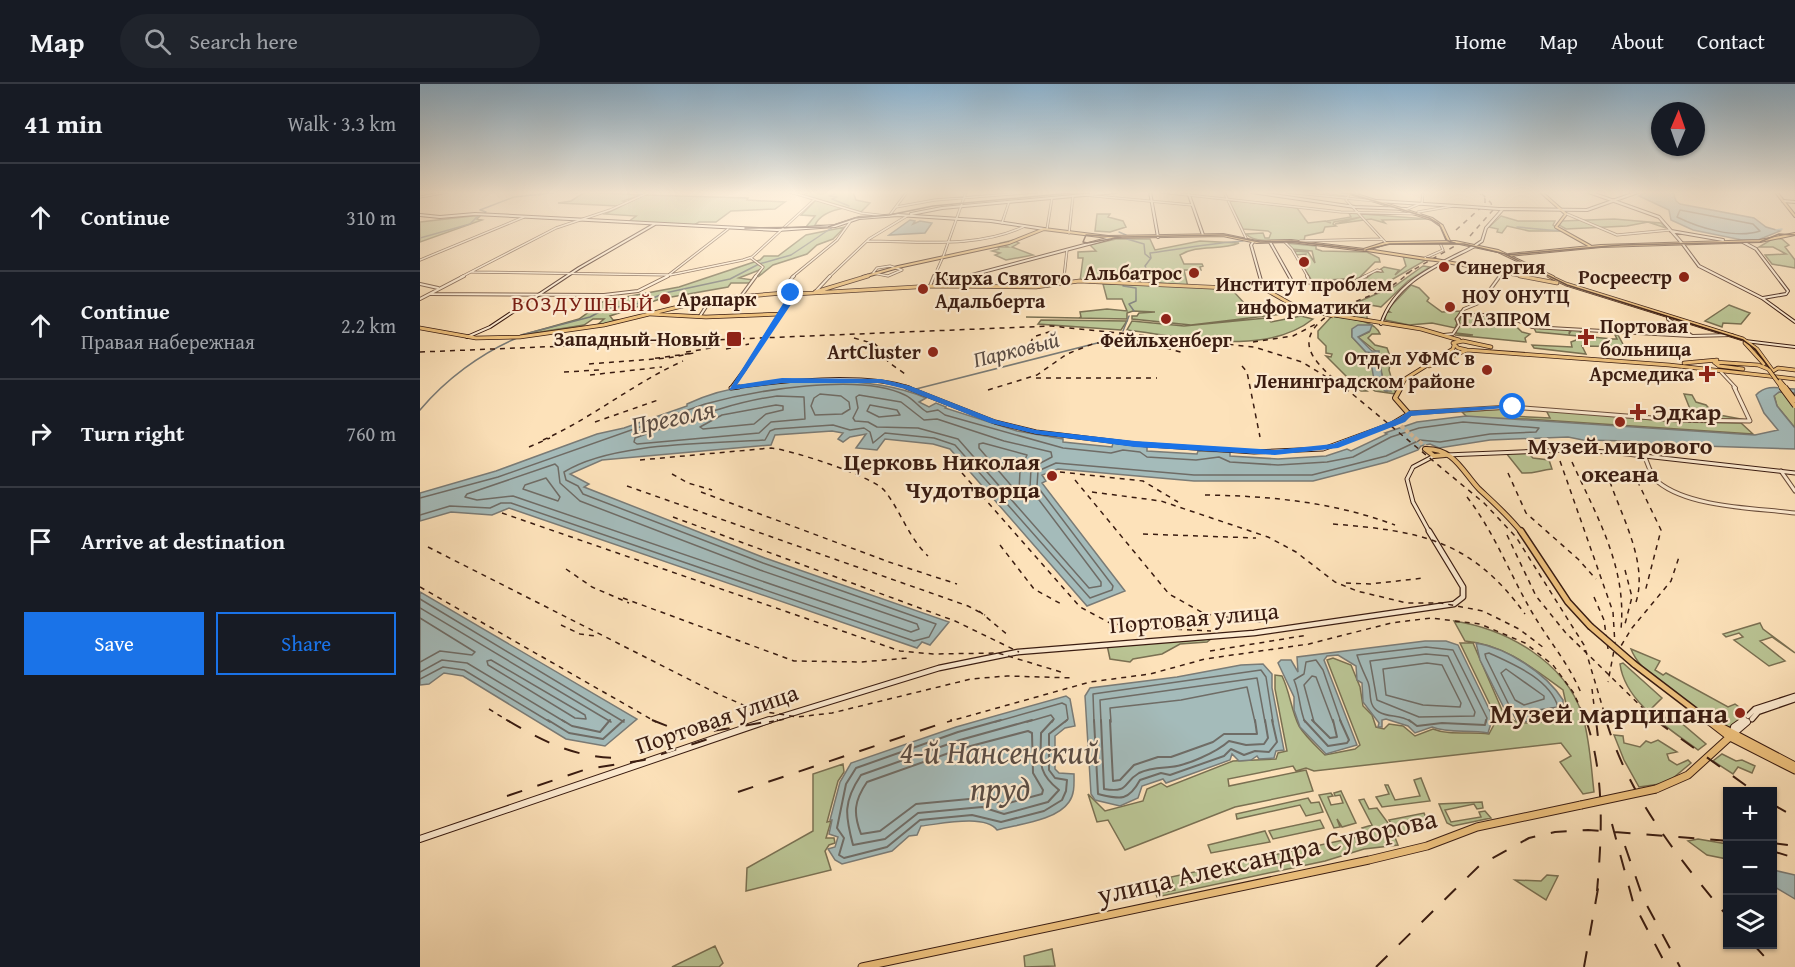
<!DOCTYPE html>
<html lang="en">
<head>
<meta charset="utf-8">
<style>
  :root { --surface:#171b24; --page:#20242c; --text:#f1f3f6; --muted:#9ea1a6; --line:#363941; --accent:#1a73e8 }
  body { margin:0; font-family:"Gentium Book Plus",serif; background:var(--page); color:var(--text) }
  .controls { position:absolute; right:18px; bottom:18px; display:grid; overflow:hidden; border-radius:0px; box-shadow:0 2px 4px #0004 }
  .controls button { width:54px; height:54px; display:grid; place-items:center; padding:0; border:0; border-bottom:2px solid var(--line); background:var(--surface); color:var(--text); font:30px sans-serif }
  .compass { position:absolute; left:1231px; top:18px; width:54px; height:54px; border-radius:50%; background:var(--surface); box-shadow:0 2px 4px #0004; rotate:2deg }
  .stop { position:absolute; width:18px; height:18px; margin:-14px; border:4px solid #1a73e8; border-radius:50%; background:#fff }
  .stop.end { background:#1a73e8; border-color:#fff; box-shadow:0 2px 6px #0008 }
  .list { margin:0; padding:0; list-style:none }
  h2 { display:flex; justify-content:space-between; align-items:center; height:78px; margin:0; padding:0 24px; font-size:26px }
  h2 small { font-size:20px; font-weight:400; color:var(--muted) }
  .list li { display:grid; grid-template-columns:39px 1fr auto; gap:18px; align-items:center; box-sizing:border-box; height:108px; padding:0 24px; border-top:2px solid var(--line) }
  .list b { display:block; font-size:22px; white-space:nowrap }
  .list p { margin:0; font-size:20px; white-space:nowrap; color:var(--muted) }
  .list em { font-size:20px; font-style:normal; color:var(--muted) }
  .actions { display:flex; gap:12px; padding:18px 24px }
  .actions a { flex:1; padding:14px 0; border:2px solid var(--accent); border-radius:0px; text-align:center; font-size:21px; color:var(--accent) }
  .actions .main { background:var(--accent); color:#fff }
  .icon { flex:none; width:33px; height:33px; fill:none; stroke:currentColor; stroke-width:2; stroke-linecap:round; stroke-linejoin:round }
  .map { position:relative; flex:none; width:1375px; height:883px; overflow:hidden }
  header { display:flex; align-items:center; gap:36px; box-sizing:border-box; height:84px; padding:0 30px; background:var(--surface); border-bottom:2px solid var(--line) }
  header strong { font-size:28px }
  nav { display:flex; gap:33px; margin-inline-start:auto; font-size:21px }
  .search { width:420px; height:54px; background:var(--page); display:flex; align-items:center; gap:15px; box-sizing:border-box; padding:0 21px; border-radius:33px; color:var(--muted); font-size:22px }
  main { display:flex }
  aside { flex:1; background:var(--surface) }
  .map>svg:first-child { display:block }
  .green { fill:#bac494; stroke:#7a7052; stroke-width:1.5; fill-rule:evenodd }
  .water { fill:#a4bbba; stroke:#7a7b76; stroke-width:1.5 }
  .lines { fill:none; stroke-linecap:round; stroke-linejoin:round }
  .shore-far1 { stroke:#6f6c66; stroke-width:1.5 }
  .shore { stroke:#6f6c66; stroke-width:2 }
  .stream { stroke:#7a7b76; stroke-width:1.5 }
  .canal { stroke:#a4bbba; stroke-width:1.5 }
  .primary-tunnel { stroke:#d6ba98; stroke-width:4; stroke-dasharray:4 2; stroke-linecap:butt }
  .tertiary-far2-casing { stroke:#6b4e3b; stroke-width:3 }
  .tertiary-far1-casing { stroke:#6b4e3b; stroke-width:4 }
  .tertiary-casing { stroke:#6b4e3b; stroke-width:5 }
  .secondary-far3-casing { stroke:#3a1c11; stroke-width:4 }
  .secondary-far2-casing { stroke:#3a1c11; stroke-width:5 }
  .secondary-far1-casing { stroke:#3a1c11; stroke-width:7 }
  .secondary-casing { stroke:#3a1c11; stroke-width:8 }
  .primary-far4-casing { stroke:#3a1c11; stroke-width:4 }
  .primary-far3-casing { stroke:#3a1c11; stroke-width:4.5 }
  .primary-far2-casing { stroke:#3a1c11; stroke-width:6 }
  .primary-far1-casing { stroke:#3a1c11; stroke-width:8 }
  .primary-casing { stroke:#3a1c11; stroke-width:9 }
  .tertiary-far2 { stroke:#feecd2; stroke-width:1.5 }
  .tertiary-far1 { stroke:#feecd2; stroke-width:2 }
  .tertiary { stroke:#feecd2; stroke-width:3 }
  .secondary-far3 { stroke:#feecd2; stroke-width:2 }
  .secondary-far2 { stroke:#feecd2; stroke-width:3 }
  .secondary-far1 { stroke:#feecd2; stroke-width:4.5 }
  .secondary { stroke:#feecd2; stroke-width:6 }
  .primary-far4 { stroke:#eec17d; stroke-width:2 }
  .primary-far3 { stroke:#eec17d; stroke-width:3 }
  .primary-far2 { stroke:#eec17d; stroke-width:4 }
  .primary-far1 { stroke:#eec17d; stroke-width:5 }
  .primary { stroke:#eec17d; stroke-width:7 }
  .tram { stroke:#3a1c11; stroke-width:1.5 }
  .rail-far1 { stroke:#3a1c11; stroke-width:1.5; stroke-dasharray:5 5; stroke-linecap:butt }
  .rail { stroke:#3a1c11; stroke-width:2; stroke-dasharray:16 16; stroke-linecap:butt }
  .secondary-bridge-casing { stroke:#3a1c11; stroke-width:4; stroke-linecap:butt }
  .primary-bridge-far4-casing { stroke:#3a1c11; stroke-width:4; stroke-linecap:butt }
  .primary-bridge-far3-casing { stroke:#3a1c11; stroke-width:4.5; stroke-linecap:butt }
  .primary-bridge-far2-casing { stroke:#3a1c11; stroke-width:6; stroke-linecap:butt }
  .primary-bridge-far1-casing { stroke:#3a1c11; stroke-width:8; stroke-linecap:butt }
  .primary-bridge-casing { stroke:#3a1c11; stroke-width:9; stroke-linecap:butt }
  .secondary-bridge { stroke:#feecd2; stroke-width:2 }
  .primary-bridge-far4 { stroke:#eec17d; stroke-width:2 }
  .primary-bridge-far3 { stroke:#eec17d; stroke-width:3 }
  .primary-bridge-far2 { stroke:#eec17d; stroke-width:4 }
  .primary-bridge-far1 { stroke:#eec17d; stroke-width:5 }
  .primary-bridge { stroke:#eec17d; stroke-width:7 }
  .route { fill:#1a73e8 }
  .poi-dot { fill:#8f2418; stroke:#feecd2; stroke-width:2 }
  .labels { text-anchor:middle; stroke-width:4.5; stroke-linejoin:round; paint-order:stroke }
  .far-poi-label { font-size:20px; font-weight:bold; fill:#3a1c11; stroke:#feecd2; text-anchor:end }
  .far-neighbourhood-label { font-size:22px; letter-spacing:1.5px; fill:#7a1f14; stroke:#feecd2 }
  .far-water-label { font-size:22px; font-style:italic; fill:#5a4c44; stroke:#feecd2 }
  .poi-label { font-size:24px; font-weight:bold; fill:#3a1c11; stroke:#feecd2; text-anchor:start }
  .street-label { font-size:24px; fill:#3a1c11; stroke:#feecd2 }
  .water-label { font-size:26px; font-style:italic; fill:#5a4c44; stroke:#feecd2 }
  .near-poi-label { font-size:28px; font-weight:bold; fill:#3a1c11; stroke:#feecd2; text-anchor:end }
  .near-street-label { font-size:28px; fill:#3a1c11; stroke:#feecd2 }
  .near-water-label { font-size:32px; font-style:italic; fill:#5a4c44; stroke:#feecd2 }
</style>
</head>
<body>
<header>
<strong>Map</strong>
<div class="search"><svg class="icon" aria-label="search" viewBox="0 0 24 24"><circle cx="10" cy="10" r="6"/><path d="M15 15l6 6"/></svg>Search here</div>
<nav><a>Home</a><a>Map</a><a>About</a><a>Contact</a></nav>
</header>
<main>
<aside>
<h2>41 min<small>Walk · 3.3 km</small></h2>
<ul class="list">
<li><svg class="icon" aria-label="ahead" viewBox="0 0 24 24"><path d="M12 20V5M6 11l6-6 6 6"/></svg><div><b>Continue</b></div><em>310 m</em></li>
<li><svg class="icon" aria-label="ahead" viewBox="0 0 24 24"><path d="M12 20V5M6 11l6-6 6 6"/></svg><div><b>Continue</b><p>Правая набережная</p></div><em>2.2 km</em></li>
<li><svg class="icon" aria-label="right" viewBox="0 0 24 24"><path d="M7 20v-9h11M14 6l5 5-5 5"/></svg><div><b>Turn right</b></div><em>760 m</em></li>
<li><svg class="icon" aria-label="arrive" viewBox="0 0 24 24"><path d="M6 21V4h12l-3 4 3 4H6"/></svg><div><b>Arrive at destination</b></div></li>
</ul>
<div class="actions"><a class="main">Save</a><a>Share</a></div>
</aside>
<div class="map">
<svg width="1375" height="883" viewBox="0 0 1375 883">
  <rect width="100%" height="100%" fill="#fde2ba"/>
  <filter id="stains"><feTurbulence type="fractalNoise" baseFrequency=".00333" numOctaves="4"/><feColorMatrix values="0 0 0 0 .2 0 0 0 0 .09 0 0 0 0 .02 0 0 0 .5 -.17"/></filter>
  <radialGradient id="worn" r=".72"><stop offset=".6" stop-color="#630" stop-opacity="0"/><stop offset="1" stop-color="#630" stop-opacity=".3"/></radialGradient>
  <path class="green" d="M165,108L222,111L203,117L206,118L198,122L138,119L151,117Z
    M387,108H433L436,116L450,119L441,128L384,111Z
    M224,111L328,114L327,116L365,118L355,125L311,127L296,138H279L274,141L208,138L216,132L185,130Z
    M396,116L424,124C413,126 400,130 395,141L412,142L386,143L395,132L381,131Z
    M809,116L877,124L888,139L905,137L911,139L907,137L931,133L929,129L1008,135L962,136L965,139L951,135L915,140L941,133L914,138L913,140L916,142L905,143L903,148L885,152L884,157C868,156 836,161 826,150L843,149L845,154H849L851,149L848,147L823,145Z
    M677,130H690L688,133L703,137L706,143L690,148L675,147Z
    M61,131L57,135L62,136L0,158V138Z
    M1081,132L1098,137H1135L1133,141L1140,147H1109L1087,142L1082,149L1077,148L1078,145L1069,143Z
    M1194,135L1241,139L1246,144L1228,138L1207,142L1146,145L1139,141L1142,137Z
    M425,143L413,155L397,161L387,170L353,181L338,193L342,185L319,194L333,196L330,199H311L308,203L240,215L190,232L193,236H200L176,242L184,235H173L164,241L102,251L159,235L184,217L259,203L340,176L344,172H358L386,151Z
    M1354,154L1362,155L1369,161L1365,163L1375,176V184L1352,180L1345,171L1366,170L1353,163H1339Z
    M696,155H730L735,166L780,157L819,159C800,167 778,160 760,171L764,180H782L783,182L780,183L781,186H764L768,203L732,198L660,197L663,174H658V168L676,167L670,161Z
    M593,156L599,159L592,163L613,171L586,176L575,171L580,169L572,167L579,165L578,163H588L581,159Z
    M865,159L896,162V165L902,167L947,168L959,174L960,178H955L939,194L892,197L882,181L889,179L887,176L878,174H885L886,170L876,171L875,167L888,168L895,179L892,167L871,165Z
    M983,172L1006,176L954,206L949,208L939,204L955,201L943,197L954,188H963L961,185L964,183L979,186L975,191L986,182Z
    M1003,182L1010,183L988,197L961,223C949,221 934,216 924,227L930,230H951L947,231V236L912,229L975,202Z
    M683,200C726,201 771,202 812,205L809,201L825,203L824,201H831L833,203L814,208L825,220L842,221L851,230L879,228L771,241L712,235V232H717L719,229L735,228L713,227L707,229V235L606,233L659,234L661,233L660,228L687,225L707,227L702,215H687Z
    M991,201L999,204L1009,214L1007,217L1022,228L1042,227L1035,235L1037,239L1035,244L1012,239L989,241L965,236L966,228H970L967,226Z
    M1309,221L1330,229L1321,240L1303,239L1302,243L1285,237Z
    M1084,231L1102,248L1110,250L1105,254L1106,258L1035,251H1053L1036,249L1041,232Z
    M881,232L893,235C846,273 765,253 707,246L712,237L764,242L846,234L851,238Z
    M912,232C928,235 954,235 960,250H952L948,254L955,261L967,264L971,275L969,286L976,310L955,307L944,299L939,300L947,307H941L906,272L911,273L912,270L906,269V262L898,254V247ZM948,242L949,248L938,253L963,273L960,284L967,308C950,298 956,284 954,269L946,268L932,253V246Z
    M621,236L707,237L701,246L618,240Z
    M1114,244L1150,245L1149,250L1152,245H1160L1161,252L1193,255H1197L1195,251H1198L1204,262L1214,263L1162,262L1166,270L1114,264L1112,261L1152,263L1151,258L1159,255L1158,252L1116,248Z
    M1359,308L1375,309V344L1357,322L1354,311Z
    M1264,310L1272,311L1276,318L1286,321L1294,330L1326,336L1274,335Z
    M1084,325L1089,332L1130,334L1126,326L1258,338L1321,339L1333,350L1107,335L1048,334L1042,328Z
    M1107,368L1113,374L1129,376L1132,385C1120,386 1114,390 1102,389L1086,369Z
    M1034,537C1087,545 1145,578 1162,630C1170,655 1171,683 1174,708L1163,710L1140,678L1151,672L1141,659L894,687L886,684L876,687L873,682L808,695L809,702L886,686L893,707L815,723L705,766L688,736L677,738L668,710L685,727L723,717L727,705L741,699L747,703L813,677L856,675L858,669L867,667L855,605V591L862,592C870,608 871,626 879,642C885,652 896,662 905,671L935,665L940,661L907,576L913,574L931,581L940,603L943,622L952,631L956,643L964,645L969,640L983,642L995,652L1013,645C1030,652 1050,647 1069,650L1077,635L1040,559H1053L1085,633C1105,644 1129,638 1148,629L1143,606C1113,584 1083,560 1045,557Z
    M1340,539L1343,545L1375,569L1352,553L1340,557L1365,577L1349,582L1314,556L1323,553L1319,549L1306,553L1303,550Z
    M791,555L787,558L760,560L742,570L713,575L710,578L690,575L687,561Z
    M1211,565L1240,577L1235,586L1243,591L1246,589L1308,623L1315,620L1319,623L1314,630L1319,636L1308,644C1280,625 1223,597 1211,565Z
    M1203,579L1242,614L1232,624L1249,636L1253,632L1286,660L1278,666C1247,643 1205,618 1200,580Z
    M1194,651L1203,652L1204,659L1220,663L1226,657L1231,659L1238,656L1257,668L1247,670L1249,676L1257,681L1268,676L1271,679L1247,699L1219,703L1204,676Z
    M1302,670L1316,677L1322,676L1335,682L1332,689L1318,683L1313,690L1293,677Z
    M423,680L424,688L418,697L407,738L411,737L406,754H414L415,759L409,761L405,767L411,786L326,807L327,784L393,747V690Z
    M1001,694L1010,717L962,723L956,713L969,710L965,701H968L975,716L1000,712L994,696Z
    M921,707L936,739L922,743L917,735L920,743L914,744L899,711L911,709L913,712L908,713L911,721L923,719L920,711L915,712L914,709Z
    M888,714L891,719L899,718L903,728L886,732L880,721L817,735L816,730Z
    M944,715L949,725L957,724L971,743L978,761L944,765L905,777L737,813L736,810L755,806L751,793L947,751L942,744L952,741L939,716Z
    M1062,718L1063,724L1057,725L1054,720L1025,726L1031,738L1061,733L1059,728L1065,727L1071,734L1033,742L1027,739L1019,720Z
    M1004,729L1008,740L978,752L969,736Z
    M900,736L904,744L853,755L849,747Z
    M845,747L850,758L791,769L788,761Z
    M1278,755L1307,760V775L1287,771L1268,757Z
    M1127,791L1138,792L1126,816L1095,796L1121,797Z
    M295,862L303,879L299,883H252Z
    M632,865L635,882L605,883L604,872Z"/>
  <path class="water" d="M1226,108H1253L1256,117L1260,120L1334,134L1346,143L1360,147L1338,156H1322L1273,146L1251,136L1249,126L1219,112Z
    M490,136L495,137L493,140L500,137L512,139L505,149L469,151Z
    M938,241H952L950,247L938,253L952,267H959V272L965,275L961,284L962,291L971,307H965L954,296L951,278L953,277L951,276L954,269L946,268L932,253V245Z
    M406,297C445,297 478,302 506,314L499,318L509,323L516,319L526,323L525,324L597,347L643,355V358L692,363L693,359L727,363V367L777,370L778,367L810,368V372L858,375L906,372L927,365L931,367L967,350L965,349L997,338L1046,332L1335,351L1358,346L1344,329L1336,311C1348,299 1360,305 1375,305V309L1359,308L1354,312L1357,322L1375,344V365L1220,360L1209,357L1163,356L1148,353L1070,356L1019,364L1010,360L1001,362L998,366L967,378L893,397H774L638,385L622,391L626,397L622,399L705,507L667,522L530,365L513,360L465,355L457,366L436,364L446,350L430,353L423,358L418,355L423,349L412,347L355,351L351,361L182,376L150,390L169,400L164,403L345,474L529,538L510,561L502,558L497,564L89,424L72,431L31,428L0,437V409L76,387L177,350L204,344L267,322V320C311,299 357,298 406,297Z
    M0,508L217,635L185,662L146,655L43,592L24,589L9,600L0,601Z
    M1005,557H1026L1038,561L1073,633L1068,649C1050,645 1029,650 1012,643L995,649L988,642L966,635L962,636V643H958L959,639L943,618L942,599L937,596L936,582L918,571L907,572L904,576L937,661L906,670L880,643L874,626V613L858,579L861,576H871L878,588L877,573Z
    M1056,559C1087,564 1126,589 1143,616V626L1135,632L1127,629L1112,632L1108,638L1096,636L1093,630H1087L1060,576Z
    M843,580L852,590V604L864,666L856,667L854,674L839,675L837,672L831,676L819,677L812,670L810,676L746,699L743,695L722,702L718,714L700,722L675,716L671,710L665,612L670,604L757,593L821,581Z
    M646,612L650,615L655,642L645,644L635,652V685L639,689L654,690C654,699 655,710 649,718C636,737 598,740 577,746C565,730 521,740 501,742L497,751L489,752L472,767L422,780L415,776L408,765L415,763L418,753L409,750L412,736H410L420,698L431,679L536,643Z
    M1353,786L1375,791V815L1353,802Z"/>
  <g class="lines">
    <path class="shore-far1" d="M1260,126L1333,140L1340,147C1316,155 1279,144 1257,133Z
      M400,310L421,312L429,318L430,325L422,330L395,331L391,322L394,314Z
      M439,311L481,318L504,336L517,335L584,357L631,368L632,373L611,384L610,404L681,498V502L669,504L538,355L498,344L457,343L448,338L435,337L433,334L438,324L436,313Z
      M357,312L384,313L385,335L351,338L339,349L217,360L214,358L215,354C262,338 307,319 357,312Z
      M356,321L363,322V326L346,330L334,340L283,345L280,343L302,331Z
      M450,321L477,326L480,331L459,333L447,327Z
      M563,359L607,371L600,387L599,407L595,406L559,364V360Z
      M135,380L138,383L140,399L160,417L340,486L497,540L499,545L491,548L93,412L57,416L45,413L47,410Z
      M126,394L140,413L138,417L103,405L105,401Z
      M0,414L78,393L285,320C333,307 440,288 485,311C494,315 499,324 507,328L518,326L525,331L643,364L691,369L703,366L720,368L727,373L776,376L799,373L810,378L858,381L907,378L933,373L971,353L999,344L1043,338L1119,344L1116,348L1070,350L1020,358L1000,356L966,372L892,391H774L636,379L618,387L617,402L693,502L692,506L670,514L535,361L514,354L465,349L453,359L450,348L444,344L430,346L413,341L355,345L350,347L345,356C288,360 192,358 144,388L146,396L158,402L163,410L343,479L516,540L509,553L494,557L91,419H81L70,424L30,422L0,431
      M0,515L204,638
      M0,524L191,638
      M0,534L55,568L52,571L20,567L0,578
      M1069,569C1093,580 1130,595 1138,623L1111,627L1104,631L1090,623L1066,574L1065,570Z
      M1006,570L1028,572L1055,628L1054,632L999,633L957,616L950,577Z
      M71,576L165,631L166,635L155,634L68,581L67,577Z
      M1007,579L1022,581L1041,619L1040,623L1003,621L966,611L963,585Z
      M1086,585L1124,612V615L1104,621L1095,616L1081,589Z
      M0,588L22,576L47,579L145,638
      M0,595L23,583L44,586L130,638
      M575,638L642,619L646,621L648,635L645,638
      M607,638L631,631L634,635L632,638
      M674,638L673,610L841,586L846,593L853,638
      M681,638L680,616L837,594L845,638
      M691,638L690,624L761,616L827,603L835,638
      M885,638C879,624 880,610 874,596L884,590L886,578L896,576L903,586L921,638
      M894,638L884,601L892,592L896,593L913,638
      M991,638C981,630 969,634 959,628C947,621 952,609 948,598C944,589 940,581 937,571L1006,563L1033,566L1067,634L1066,638"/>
    <path class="shore" d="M128,636L149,649L183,655L204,636
      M142,636L152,642L180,648L190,636
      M581,636L538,648L436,684L426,700L417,744L424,754L419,771L424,774L467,763L500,736L552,731L581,738L624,727L642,716L646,707L647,696L635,694L629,686V650L647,636
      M612,636L540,656L441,691C423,718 425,731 433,761L465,755L498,729L562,723L584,730L628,718L639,706C616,688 621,676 621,649L633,636
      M674,636L678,710C700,715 708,718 720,696L741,689L750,691L804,672L811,665L824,671L835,667L849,668L857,658L852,636
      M681,636L684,705C710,709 702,699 719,689C729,684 739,684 750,683C766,682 797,668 809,657L826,661L844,660L848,654L845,636
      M690,636L693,697L700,696L714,681L738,673H751L793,658L804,650H837L835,636
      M884,636L908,662L927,659L929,656L920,636
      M892,636L910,654L917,653L913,636
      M989,636L997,642L1022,639L1065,641L1066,636
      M608,647L612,649L613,689L623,706L622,710L585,720L560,714L496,720L460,747L441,750C433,729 434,717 447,698L543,664Z"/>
    <path class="stream" d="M141,108L152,109
      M413,108L415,110L409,112L417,113L412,115L429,122
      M1152,108L1169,109
      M1173,108H1179
      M1201,108L1210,109
      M154,109L167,108
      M119,111L127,109
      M63,130L66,128L60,126L94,113L140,108
      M1097,143L1140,147
      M699,148L706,151
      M0,154L50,140L59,131
      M707,155L724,160L725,170L730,174
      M714,227L709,220L716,217V204L703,202L705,198L702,191L727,186L725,182L731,174L730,169C762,165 791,159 823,157
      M703,247L709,232
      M101,251L170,233L185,225L221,219L245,209L310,195L339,180L371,171L413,143
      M496,305L697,254L701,249
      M0,326C25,296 61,269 97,254"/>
    <path class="canal" d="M1356,146L1362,145"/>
    <path class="primary-tunnel" d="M981,342L1007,364"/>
    <defs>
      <path id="tertiary-far2" d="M370,108L441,129L466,132
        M741,108L921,128L1000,130
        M804,108L826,154
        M866,108L955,117
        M904,108L927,111
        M930,109L926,116L966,159
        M664,111L772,121
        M0,113L28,108
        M476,123L515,116L617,108
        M987,125L1002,119L1003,108
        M998,128L1033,122
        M1147,130L1197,151L1250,146
        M469,132L487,108
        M582,139L589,118
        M627,145L632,114
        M649,149L653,112
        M447,157C499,157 557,165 605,142
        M864,157L872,165L888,193
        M880,157L962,155
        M523,173L546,108
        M331,174L343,183L335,193
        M1005,174L1023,166L1020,159
        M0,176L104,133
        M470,182L482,186L468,192L453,189L457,184Z
        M52,188L250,191L323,176L332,173L395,115
        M41,193L136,144L190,126L230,108
        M246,193L308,145
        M372,193L417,156L430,138
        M409,193L449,155L487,132
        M514,193L522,175
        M644,193L647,166
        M943,193L957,186L961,187
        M1079,193L1084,187"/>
      <path id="tertiary-far1" d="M887,192L890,198
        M644,198L645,192
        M873,199L936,197L946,192
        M0,200L18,204
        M510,202L514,192
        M396,207L410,192
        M358,209L374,192
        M11,210L184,211L218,207L248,192
        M322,211L336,192
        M0,215L44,192
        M1040,231H1086L1112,243L1271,252
        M280,232L291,215
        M1248,232V235L1272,252L1312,251
        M1024,251L1033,250L1039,241L1037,235L1044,225L1061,218L1080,192
        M1300,287L1316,304"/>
      <path id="tertiary" d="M989,329L1090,323L1258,336L1330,337L1314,303
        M1225,373C1228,381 1231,392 1238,398C1270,424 1336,424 1375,429
        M1361,387L1375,407"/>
      <path id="secondary-far3" d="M730,108L738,153
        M768,108L783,151
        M832,108L935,123L986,125
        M1169,108L1239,133L1261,158
        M957,117L1052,123
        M1363,117L1375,118
        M1079,125L1167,126L1218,108
        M491,130L522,124L696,108
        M0,131L20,133L55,130L357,146L415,142L439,134L478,131L571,137L624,145
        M1251,147L1303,156
        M833,158L831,161L842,200
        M850,158L873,199L853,203
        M1323,158L1336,165L1368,207L1366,210L1343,214
        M1262,159L1279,182L1342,214L1375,238
        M1056,161L1062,157L1066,144L1083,125
        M514,201L691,154
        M961,240C975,197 1018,181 1055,162
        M349,247L360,230
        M47,253L70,243L159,184L235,140
        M1325,257L1375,263
        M311,304C359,297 445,288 490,304
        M311,304L325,285"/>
      <path id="secondary-far2" d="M486,303L575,338L616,348L715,360L834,368L903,365L974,339
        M311,304L319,303
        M1026,371L1147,366L1189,368L1375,389
        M1010,449L993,418L987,395L993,383L1014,372"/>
      <path id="secondary-far1" d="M1328,632L1335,625L1375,612
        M1332,635L1338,628L1375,615
        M344,638L519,584L598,568L834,549L1034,520L1043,513V503L1009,447
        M1322,638L1324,636"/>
      <path id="secondary" d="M1313,648L1314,643L1324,636
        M1314,649L1327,638
        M0,755L349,636"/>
      <path id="primary-far4" d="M927,108L1012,135L1022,142L1029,157
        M1121,108L1146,130L1136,143L1170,162
        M1356,108L1375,132
        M947,166L1006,175
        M1089,171L1181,162L1340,157L1375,150
        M1016,176L1108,193
        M443,193L478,183L589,159L624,145L688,153L803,151L837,158L871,157L944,166L966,159L1035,158L1078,167L1133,193"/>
      <path id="primary-far3" d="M1100,192L1137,199
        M1129,192L1146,200L1323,255L1337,265L1353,287L1358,284L1375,286
        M832,204L842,200L853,203L852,206
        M848,207L871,220L902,229
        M395,208L448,192
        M375,210L513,202L616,203L659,197L852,206
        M230,230L286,233L360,230L375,210
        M914,231L1001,245L1039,256
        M0,244L56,254L100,253L184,241L291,215L377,208
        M1033,259L1038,264L1047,266L1249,281L1375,295
        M1033,259L1043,257L1071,263
        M1325,259L1344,280
        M1264,279L1297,276
        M1009,282L1047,266
        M1323,285L1299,282L1294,278L1338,281L1348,285
        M980,304L985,295L1033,265L1034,261"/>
      <path id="primary-far2" d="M974,339L989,330L975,314L981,303
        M1025,371L1014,372L1005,365C1034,364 1042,387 1059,405C1074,419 1089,432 1102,449"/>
      <path id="primary-far1" d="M1101,447L1148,518L1170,542
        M1214,580L1290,638"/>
      <path id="primary" d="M1288,636L1310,653L1375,686
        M1299,642L1375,682
        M1236,705L1268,691L1313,650
        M442,883L949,776L1007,762L1057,743L1161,721"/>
    </defs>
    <use href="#tertiary-far2" class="tertiary-far2-casing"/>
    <use href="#tertiary-far1" class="tertiary-far1-casing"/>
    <use href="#tertiary" class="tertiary-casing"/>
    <use href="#secondary-far3" class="secondary-far3-casing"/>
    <use href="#secondary-far2" class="secondary-far2-casing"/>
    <use href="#secondary-far1" class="secondary-far1-casing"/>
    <use href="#secondary" class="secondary-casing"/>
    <use href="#primary-far4" class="primary-far4-casing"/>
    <use href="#primary-far3" class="primary-far3-casing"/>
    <use href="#primary-far2" class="primary-far2-casing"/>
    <use href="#primary-far1" class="primary-far1-casing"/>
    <use href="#primary" class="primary-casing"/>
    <use href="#tertiary-far2" class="tertiary-far2"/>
    <use href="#tertiary-far1" class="tertiary-far1"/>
    <use href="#tertiary" class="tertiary"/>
    <use href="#secondary-far3" class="secondary-far3"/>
    <use href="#secondary-far2" class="secondary-far2"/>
    <use href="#secondary-far1" class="secondary-far1"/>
    <use href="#secondary" class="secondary"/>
    <use href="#primary-far4" class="primary-far4"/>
    <use href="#primary-far3" class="primary-far3"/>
    <use href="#primary-far2" class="primary-far2"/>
    <use href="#primary-far1" class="primary-far1"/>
    <use href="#primary" class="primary"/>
    <path class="tram" d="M925,108L1009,134L1019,140L1026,156L1034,159
      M325,144L408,143L435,134L469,131L513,122L661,108
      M666,151L702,153L667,159L663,158Z
      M802,151H805
      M802,151H805
      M805,151L840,158
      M805,151L840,158
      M702,153L802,151
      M702,153L802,151
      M840,158H878L944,166
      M840,158L872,157L944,166
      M970,160H1044L1085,170L1147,201L1323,256L1335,265L1375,318
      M970,160L1035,159
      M953,164L970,160
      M953,164L970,160
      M946,166L953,164
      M946,166L953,164
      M1086,171L1201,161L1340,158L1359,150L1375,151"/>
    <path class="rail-far1" d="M1036,146L1065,120V115L1060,110
      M1050,152L1073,126L1071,119L1060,108
      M992,186C985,192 978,199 969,203C948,215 892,228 889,257C888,270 899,280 907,289L1064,419L1096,453L1164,561L1187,638
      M986,190L1035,162
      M434,254L455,260L465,269
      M833,258L873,252L896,240
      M462,264L468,278L488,292
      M306,265L329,260
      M618,267L611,258L613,253L632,247
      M0,268L631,242L834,263L882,278L918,300
      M266,268L304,262
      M169,280L248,274L274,269L230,275
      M822,282L827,288L840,353
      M144,288L179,286
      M170,291L242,283
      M616,294H737
      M568,306L617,291L647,270L675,259L721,257L764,269
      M175,338L241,315
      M123,356C172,334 214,299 263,277
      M109,363L130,354
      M220,376L351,364C372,366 451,392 464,406C481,427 488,453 508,472
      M1140,377L1193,528L1195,561L1188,598
      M1152,378C1177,433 1207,483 1201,545
      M640,388L723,397L758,418
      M1213,388L1241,446L1225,508
      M542,389L660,523L690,539L713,543L791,547
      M1088,389L1106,429L1158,475L1176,495
      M252,390L268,399L292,406
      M655,396L749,510L785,530L841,538
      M1190,398C1203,435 1228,480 1216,518
      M207,402L548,522L565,531
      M281,408L469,478L537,500
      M672,408L741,417L848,453L876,468L915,498L937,507L987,519H1021L1063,527L1099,545L1124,564
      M785,411C851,412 913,418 975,441
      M1047,413C1075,449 1090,491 1113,530C1129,557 1149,580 1161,609
      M82,429L480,567L513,570L578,569L641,588
      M253,433L535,537L599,568
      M913,440C999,447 1051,455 1105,530
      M723,450L836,454
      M1087,451L1116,512L1145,548L1237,638
      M580,461L614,505L643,521
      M8,463L298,610L335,626L377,633L412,629L551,595L587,592L654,594
      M146,485L172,503L209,519
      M1205,486L1212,513L1205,540
      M926,499L950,500L1004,494
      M0,503L236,638
      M1174,513L1184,536L1188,565
      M203,514L374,577L441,578L489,574
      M559,527L589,552
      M141,541L160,550L175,552
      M790,567L888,551
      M1196,570L1212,544L1251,497L1259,473
      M1172,605L1176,638
      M69,625L90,638
      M349,638L365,635
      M527,638L670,598L730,590L785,575L889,560L971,539L1011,534L1060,540L1105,559L1133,581L1153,608L1167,638"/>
    <path class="rail" d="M87,636C122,657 154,673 195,674
      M232,636L260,647L287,648L358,636
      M1166,636C1185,692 1182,750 1177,807
      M1176,636L1179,662
      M1186,636C1208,711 1258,774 1308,833
      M1235,636L1335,708
      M318,708L532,636
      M87,712L167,685L224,676L297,652
      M1352,720L1375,733
      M1192,740L1213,818L1247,883
      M1352,759L1375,762
      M1205,762L1223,814L1260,883
      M1352,767L1375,774
      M1333,860L1354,883
      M956,883L1060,781L1109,754L1135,748L1168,746L1308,757
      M1164,883L1179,799"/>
    <defs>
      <path id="secondary-bridge" d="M1052,123L1079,125
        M325,285L349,247"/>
      <path id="primary-bridge-far4" d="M1006,175L1016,176"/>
      <path id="primary-bridge-far3" d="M902,229L913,232
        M1349,286L1362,304
        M1360,297L1366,304"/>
      <path id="primary-bridge-far2" d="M1361,303L1375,322
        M1365,303L1375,316"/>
      <path id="primary-bridge-far1" d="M1170,542L1214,580"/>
      <path id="primary-bridge" d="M1161,721L1236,705"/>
    </defs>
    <use href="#secondary-bridge" class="secondary-bridge-casing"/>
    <use href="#primary-bridge-far4" class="primary-bridge-far4-casing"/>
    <use href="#primary-bridge-far3" class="primary-bridge-far3-casing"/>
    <use href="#primary-bridge-far2" class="primary-bridge-far2-casing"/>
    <use href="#primary-bridge-far1" class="primary-bridge-far1-casing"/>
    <use href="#primary-bridge" class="primary-bridge-casing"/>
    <use href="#secondary-bridge" class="secondary-bridge"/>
    <use href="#primary-bridge-far4" class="primary-bridge-far4"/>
    <use href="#primary-bridge-far3" class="primary-bridge-far3"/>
    <use href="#primary-bridge-far2" class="primary-bridge-far2"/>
    <use href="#primary-bridge-far1" class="primary-bridge-far1"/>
    <use href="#primary-bridge" class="primary-bridge"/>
  </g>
  <linearGradient id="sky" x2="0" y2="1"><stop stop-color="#8db7d6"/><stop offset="0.47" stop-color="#fef2e0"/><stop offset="1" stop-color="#fef2e0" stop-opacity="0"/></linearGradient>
  <rect width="1375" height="231" fill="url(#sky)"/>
  <path class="route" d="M371,207L378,210L317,301L362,294L461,295L490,302L576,336L616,346L715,357L855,366L913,360L979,334L989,327L1093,321L1097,323L991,332L985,338L918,364L855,371L715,363L616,350L570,339L485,305L461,299H362L309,306Z"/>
  <g class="poi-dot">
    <circle cx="884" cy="178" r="6"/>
    <circle cx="1024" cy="183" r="6"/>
    <circle cx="774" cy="189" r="6"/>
    <circle cx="1264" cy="193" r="6"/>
    <circle cx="503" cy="205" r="6"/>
    <circle cx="245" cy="215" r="6"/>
    <circle cx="1030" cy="223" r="6"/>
    <circle cx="746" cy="235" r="6"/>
    <path d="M1163 244h6v6h6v6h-6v6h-6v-6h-6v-6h6z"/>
    <rect x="306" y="247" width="16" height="16" rx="3"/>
    <circle cx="513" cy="268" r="6"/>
    <circle cx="1067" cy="286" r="6"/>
    <path d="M1284 281h6v6h6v6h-6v6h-6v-6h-6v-6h6z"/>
    <path d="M1215 319h6v6h6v6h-6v6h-6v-6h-6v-6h6z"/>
    <circle cx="1200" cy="338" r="6"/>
    <circle cx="632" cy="392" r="6"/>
    <circle cx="1320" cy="629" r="6"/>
  </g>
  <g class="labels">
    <g class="far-poi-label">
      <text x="1036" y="190" text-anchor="start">Синергия</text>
      <text x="762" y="196">Альбатрос</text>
      <text x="1252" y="200">Росрeeстр</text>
      <text x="515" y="201" text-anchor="start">Кирха Святого<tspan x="515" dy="23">Адальберта</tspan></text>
      <text x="884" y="207" text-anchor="middle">Институт проблем<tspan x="884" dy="23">информатики</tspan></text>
      <text x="1042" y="219" text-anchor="start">НОУ ОНУТЦ<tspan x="1042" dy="23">ГАЗПРОМ</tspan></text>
      <text x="257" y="222" text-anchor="start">Арапарк</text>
      <text x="1180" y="249" text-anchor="start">Портовая<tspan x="1180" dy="23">больница</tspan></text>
      <text x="300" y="262">Западный-Новый</text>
      <text x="746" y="263" text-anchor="middle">Фейльхенберг</text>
      <text x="501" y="275">ArtCluster</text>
      <text x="1055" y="281">Отдел УФМС в<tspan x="1055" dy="23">Ленинградском районе</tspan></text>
      <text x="1274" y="297">Арсмедика</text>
    </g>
    <g class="far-neighbourhood-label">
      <text x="163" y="227">ВОЗДУШНЫЙ</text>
    </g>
    <g class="far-water-label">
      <text transform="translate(596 265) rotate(-14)" y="8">Парковый</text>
    </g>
    <g class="poi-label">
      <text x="1232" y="336">Эдкар</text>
      <text x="1200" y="370" text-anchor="middle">Музей мирового<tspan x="1200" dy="28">океана</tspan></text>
      <text x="620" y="386" text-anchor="end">Церковь Николая<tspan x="620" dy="28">Чудотворца</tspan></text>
    </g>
    <g class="street-label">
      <text transform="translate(774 534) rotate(-5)" y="8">Портовая улица</text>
      <text transform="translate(297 635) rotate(-19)" y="8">Портовая улица</text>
    </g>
    <g class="water-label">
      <text transform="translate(253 333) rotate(-12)" y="9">Преголя</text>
    </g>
    <g class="near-poi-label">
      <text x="1308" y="639">Музей марципана</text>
    </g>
    <g class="near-street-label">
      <text transform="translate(847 772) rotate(-13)" y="10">улица Александра Суворова</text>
    </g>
    <g class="near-water-label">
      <text x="580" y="679">4-й Нансенский<tspan x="580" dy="37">пруд</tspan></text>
    </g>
  </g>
  <rect width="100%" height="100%" filter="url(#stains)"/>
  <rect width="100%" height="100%" fill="url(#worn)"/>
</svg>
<div class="controls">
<button>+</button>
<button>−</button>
<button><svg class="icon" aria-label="layers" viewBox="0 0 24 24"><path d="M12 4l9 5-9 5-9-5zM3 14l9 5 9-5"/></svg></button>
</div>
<svg class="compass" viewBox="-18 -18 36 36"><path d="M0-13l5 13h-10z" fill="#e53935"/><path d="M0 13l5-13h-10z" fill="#9ea1a6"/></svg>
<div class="stop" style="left:1093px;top:323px"></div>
<div class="stop end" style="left:371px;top:209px"></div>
</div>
</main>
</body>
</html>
